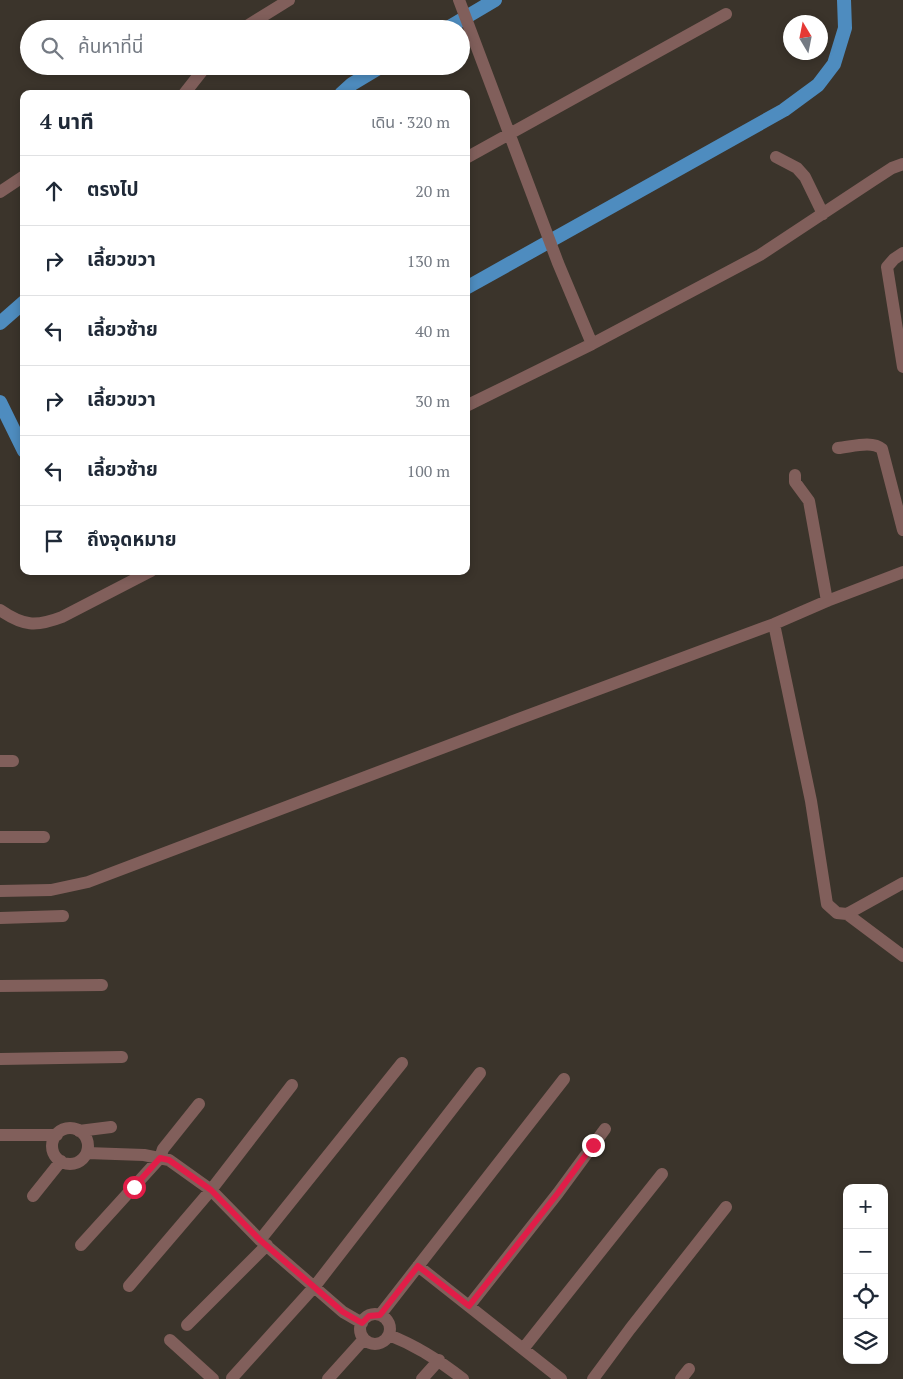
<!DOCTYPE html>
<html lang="th">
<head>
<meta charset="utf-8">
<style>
  :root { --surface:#fff; --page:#f6f6f7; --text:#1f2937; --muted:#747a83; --line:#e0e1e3 }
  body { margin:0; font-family:"PT Serif","Noto Sans Thai",serif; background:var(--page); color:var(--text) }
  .controls { position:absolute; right:15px; bottom:15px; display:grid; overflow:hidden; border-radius:10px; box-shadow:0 2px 8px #0003 }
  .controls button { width:45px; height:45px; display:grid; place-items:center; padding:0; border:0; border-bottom:1px solid var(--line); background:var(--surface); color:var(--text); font:25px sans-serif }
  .compass { position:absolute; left:783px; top:15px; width:45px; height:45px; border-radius:50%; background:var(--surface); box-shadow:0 2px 8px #0003; rotate:350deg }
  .stop { position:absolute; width:15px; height:15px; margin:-11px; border:4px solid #e11d48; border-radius:50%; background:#fff }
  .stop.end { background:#e11d48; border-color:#fff; box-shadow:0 1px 5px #0008 }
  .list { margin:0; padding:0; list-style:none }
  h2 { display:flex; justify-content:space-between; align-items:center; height:65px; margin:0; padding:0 20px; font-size:21px }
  h2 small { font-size:16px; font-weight:400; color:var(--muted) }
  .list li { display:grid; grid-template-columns:32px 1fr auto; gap:15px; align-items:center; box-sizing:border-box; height:70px; padding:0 20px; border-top:1px solid var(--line) }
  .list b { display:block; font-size:19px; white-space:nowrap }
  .list em { font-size:16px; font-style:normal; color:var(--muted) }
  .icon { flex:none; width:28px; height:28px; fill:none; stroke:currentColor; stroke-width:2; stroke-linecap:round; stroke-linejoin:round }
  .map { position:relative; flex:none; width:903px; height:1379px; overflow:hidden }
  .search { position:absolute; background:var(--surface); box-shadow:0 2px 8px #0003; left:20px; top:20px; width:450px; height:55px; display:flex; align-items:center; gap:12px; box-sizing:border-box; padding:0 18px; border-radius:28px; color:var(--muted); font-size:19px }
  .panel { position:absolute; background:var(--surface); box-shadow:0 2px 8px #0003; left:20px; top:90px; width:450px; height:485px; border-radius:10px }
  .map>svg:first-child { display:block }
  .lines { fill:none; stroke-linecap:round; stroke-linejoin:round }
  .canal { stroke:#4e8cbf; stroke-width:14 }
  .minor { stroke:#815f5b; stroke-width:12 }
  .route { stroke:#e11d48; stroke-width:6 }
</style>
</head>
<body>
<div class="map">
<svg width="903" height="1379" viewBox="0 0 903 1379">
  <rect width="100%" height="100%" fill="#3b342b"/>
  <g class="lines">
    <path class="canal" d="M446,29L495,0
      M341,94L352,84L382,66
      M466,288L784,110L818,85L834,64L845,28L844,0
      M0,323L24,302
      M0,402L24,451"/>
    <path class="minor" d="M459,0L558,263L592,344
      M242,29L289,0
      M184,94L206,66
      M776,157L797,168L805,177L823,214
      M466,158L726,14
      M0,192L24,176
      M903,253L894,259L887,267L903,367
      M466,406L592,344L760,255L872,181L892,168L903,164
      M838,448C851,447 872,440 882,449L903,530
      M795,475V482L809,501L827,601
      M0,610C23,626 36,627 62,617L151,571
      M774,624L811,801L827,904L837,913L847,914L903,956
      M0,761H13
      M0,837H44
      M0,891L51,890L88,882L508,723L774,624L827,601L903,572
      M847,914L903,883
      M0,918L63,916
      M0,986L102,985
      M0,1059L122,1057
      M52 1146a18 18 0 1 1 36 0a18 18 0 1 1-36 0Z
      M79,1131L111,1127
      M0,1135H57
      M87,1153L144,1155L169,1160L211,1190L260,1240L343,1312L362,1323
      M33,1196L61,1161
      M260,1240L402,1063
      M81,1245L160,1158L163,1149L199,1104
      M418,1266L561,1379
      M129,1286L211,1190L292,1085
      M469,1306L558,1193L605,1129
      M360 1329a15 15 0 1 1 30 0a15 15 0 1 1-30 0Z
      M380,1315L564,1079
      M187,1325L267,1245
      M389,1335C417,1346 439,1360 463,1379
      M170,1340L213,1379
      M523,1349L662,1174
      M232,1378L315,1286L480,1073
      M328,1379L364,1339
      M422,1379L439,1360
      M593,1379L630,1329L726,1207
      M681,1379L689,1369"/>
  </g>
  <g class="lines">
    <path class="route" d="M134,1187L160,1158L169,1160L211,1190L260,1240L343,1312L362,1323L369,1316L380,1315L418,1266L469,1306L558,1193L593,1145"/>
  </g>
</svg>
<div class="controls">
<button>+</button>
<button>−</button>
<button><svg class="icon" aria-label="locate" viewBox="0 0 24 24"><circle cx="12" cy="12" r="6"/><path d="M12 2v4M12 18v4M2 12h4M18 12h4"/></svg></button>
<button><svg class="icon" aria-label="layers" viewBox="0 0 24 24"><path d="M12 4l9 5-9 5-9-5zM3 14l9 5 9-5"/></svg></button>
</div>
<svg class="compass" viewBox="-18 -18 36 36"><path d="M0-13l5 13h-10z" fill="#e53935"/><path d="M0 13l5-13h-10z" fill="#747a83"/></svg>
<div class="stop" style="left:134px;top:1187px"></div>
<div class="stop end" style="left:593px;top:1145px"></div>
<div class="search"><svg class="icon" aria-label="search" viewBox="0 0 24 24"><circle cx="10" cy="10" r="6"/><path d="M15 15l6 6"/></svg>ค้นหาที่นี่</div>
<section class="panel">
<h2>4 นาที<small>เดิน · 320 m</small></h2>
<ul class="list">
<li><svg class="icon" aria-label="ahead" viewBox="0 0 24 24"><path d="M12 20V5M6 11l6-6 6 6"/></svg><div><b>ตรงไป</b></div><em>20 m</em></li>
<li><svg class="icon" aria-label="right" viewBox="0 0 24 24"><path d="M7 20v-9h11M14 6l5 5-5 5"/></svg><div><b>เลี้ยวขวา</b></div><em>130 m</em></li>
<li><svg class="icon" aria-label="left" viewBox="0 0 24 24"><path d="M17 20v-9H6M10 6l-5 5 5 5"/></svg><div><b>เลี้ยวซ้าย</b></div><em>40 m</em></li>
<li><svg class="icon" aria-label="right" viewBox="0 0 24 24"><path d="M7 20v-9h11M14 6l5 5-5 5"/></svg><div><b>เลี้ยวขวา</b></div><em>30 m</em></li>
<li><svg class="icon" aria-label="left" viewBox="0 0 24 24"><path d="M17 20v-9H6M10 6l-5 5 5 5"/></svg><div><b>เลี้ยวซ้าย</b></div><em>100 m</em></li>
<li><svg class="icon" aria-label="arrive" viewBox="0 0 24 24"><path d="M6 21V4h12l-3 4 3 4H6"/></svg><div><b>ถึงจุดหมาย</b></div></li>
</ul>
</section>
</div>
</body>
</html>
